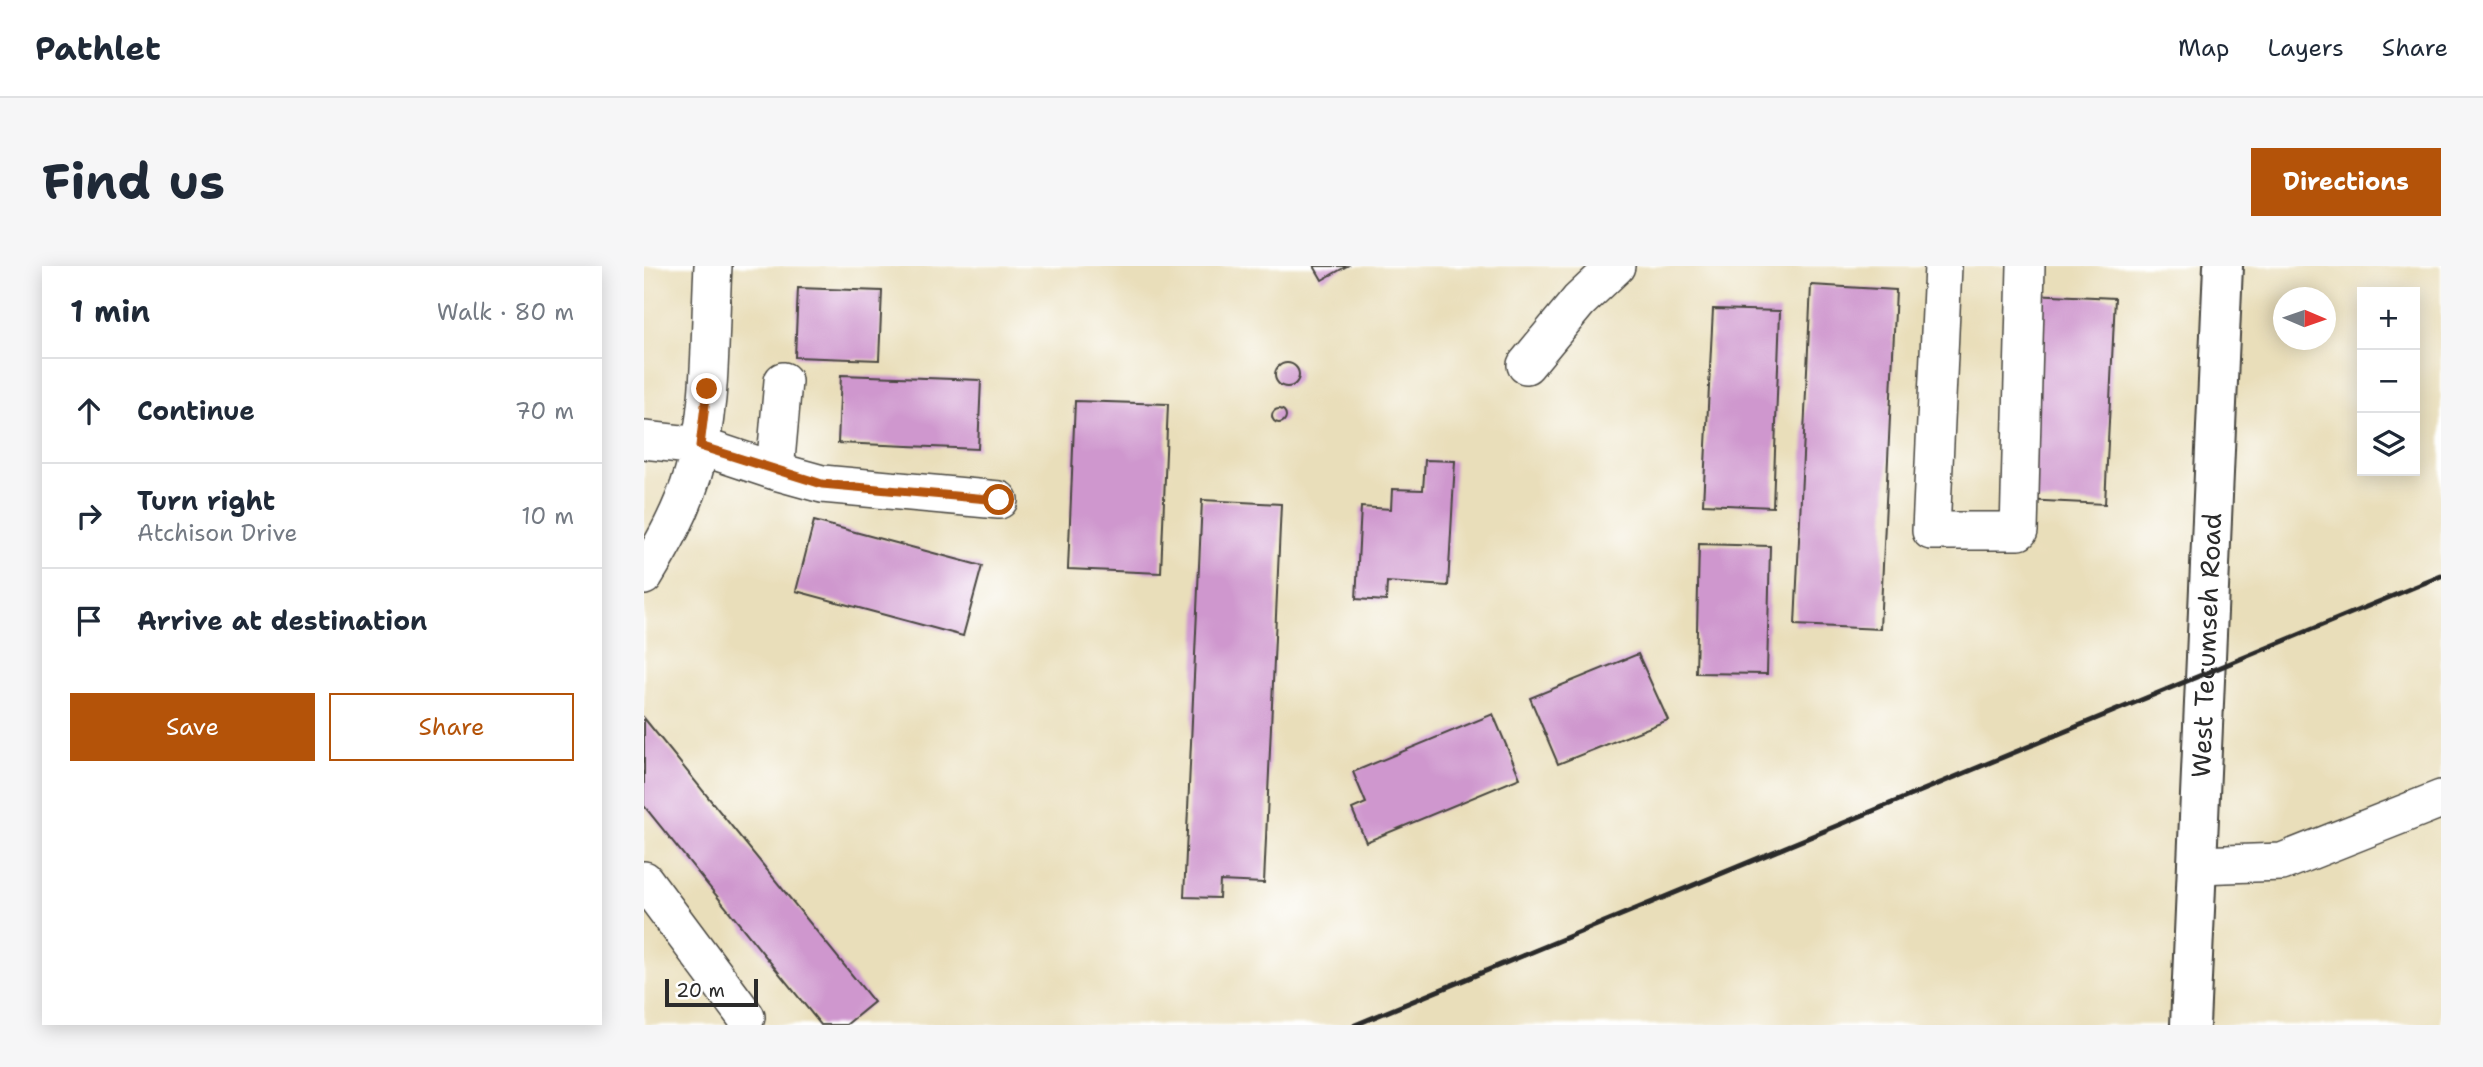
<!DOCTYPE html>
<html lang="en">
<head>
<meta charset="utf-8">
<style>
  :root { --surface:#fff; --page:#f6f6f7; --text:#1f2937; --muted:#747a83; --line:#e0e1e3; --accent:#b45309 }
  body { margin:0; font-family:"Shantell Sans",sans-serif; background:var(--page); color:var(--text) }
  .controls { position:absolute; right:21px; top:21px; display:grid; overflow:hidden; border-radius:0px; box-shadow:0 4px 18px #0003 }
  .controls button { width:63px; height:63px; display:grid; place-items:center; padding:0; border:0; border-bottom:2px solid var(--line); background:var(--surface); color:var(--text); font:35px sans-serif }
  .compass { position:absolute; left:1629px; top:21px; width:63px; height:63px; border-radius:50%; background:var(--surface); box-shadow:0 4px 18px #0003; rotate:92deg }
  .scale { position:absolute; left:21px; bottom:18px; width:93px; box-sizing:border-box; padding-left:7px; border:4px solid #2b2b2b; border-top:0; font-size:19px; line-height:24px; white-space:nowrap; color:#2b2b2b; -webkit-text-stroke:5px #fff; paint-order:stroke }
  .stop { position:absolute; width:21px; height:21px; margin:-16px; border:5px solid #b45309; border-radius:50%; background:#fff }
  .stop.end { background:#b45309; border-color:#fff; box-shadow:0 2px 7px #0008 }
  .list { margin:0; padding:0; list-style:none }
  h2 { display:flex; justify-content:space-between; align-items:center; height:91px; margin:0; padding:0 28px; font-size:30px }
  h2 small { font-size:23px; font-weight:400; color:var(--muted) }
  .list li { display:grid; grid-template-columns:46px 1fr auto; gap:21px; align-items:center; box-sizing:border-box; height:105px; padding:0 28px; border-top:2px solid var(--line) }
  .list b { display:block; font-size:26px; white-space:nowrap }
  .list p { margin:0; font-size:23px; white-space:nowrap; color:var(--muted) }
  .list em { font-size:23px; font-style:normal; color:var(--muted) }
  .actions { display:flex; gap:14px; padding:21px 28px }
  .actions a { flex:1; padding:16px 0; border:2px solid var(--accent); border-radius:0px; text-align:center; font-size:24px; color:var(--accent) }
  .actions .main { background:var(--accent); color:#fff }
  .icon { flex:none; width:38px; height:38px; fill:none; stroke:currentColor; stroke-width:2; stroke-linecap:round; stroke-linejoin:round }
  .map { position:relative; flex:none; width:1797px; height:759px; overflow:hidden; border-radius:0px }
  header { display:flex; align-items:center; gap:42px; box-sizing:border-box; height:98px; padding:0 35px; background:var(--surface); border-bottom:2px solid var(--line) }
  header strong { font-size:33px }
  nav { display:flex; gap:38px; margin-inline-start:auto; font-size:24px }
  .intro { display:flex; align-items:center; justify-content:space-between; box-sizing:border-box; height:168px; padding:0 42px }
  h1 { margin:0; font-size:49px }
  .button { padding:18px 32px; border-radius:0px; background:var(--accent); color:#fff; font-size:24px; font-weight:700 }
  main { display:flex; gap:42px; padding:0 42px }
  aside { flex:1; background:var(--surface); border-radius:0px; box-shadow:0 4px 18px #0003 }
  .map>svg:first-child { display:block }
  .building { fill:#cf97ce }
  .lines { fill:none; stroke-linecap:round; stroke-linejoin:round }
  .minor-casing { stroke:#484640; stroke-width:40 }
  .major-casing { stroke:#484640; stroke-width:42 }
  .minor { stroke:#fff; stroke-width:37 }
  .major { stroke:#fff; stroke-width:38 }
  .rail { stroke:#2b2b2b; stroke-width:5 }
  .route { stroke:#b45309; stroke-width:9 }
  .labels { text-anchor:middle; stroke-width:7; stroke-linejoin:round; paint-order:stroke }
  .street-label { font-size:26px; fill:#2b2b2b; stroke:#fff }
</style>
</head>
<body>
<header>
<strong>Pathlet</strong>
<nav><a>Map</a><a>Layers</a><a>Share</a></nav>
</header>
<div class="intro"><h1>Find us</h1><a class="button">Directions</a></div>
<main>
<aside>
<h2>1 min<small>Walk · 80 m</small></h2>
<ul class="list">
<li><svg class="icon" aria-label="ahead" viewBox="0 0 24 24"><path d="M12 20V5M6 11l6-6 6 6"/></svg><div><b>Continue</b></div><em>70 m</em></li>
<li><svg class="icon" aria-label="right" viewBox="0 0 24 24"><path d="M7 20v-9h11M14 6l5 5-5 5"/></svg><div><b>Turn right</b><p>Atchison Drive</p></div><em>10 m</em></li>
<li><svg class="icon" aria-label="arrive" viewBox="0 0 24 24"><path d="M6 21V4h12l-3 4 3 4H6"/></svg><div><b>Arrive at destination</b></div></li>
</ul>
<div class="actions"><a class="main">Save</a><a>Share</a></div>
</aside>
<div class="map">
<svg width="1797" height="759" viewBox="0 0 1797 759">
  <rect width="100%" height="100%" fill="#fff"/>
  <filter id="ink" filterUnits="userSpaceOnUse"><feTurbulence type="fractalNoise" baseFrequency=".0143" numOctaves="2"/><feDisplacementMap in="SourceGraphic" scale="14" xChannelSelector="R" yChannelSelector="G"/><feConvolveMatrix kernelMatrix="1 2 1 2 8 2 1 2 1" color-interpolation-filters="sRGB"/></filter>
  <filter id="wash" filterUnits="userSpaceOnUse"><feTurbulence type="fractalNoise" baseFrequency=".00686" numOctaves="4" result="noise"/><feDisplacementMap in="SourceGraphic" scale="28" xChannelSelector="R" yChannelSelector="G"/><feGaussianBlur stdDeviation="1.57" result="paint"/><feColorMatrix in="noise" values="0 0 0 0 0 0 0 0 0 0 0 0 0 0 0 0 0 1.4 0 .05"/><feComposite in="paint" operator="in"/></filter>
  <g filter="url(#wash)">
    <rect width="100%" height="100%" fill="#e9deba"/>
    <g id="blocks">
      <path class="building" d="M670,0H703L678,14Z
        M1167,19L1252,24L1236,363L1151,359Z
        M154,22L238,25L235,94L151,91Z
        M1387,28L1471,32L1461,238L1378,234Z
        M1069,43L1136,45L1129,241L1059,238Z
        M631 109a12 12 0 1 1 24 0a12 12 0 1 1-24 0Z
        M197,109L337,114L334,183L194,177Z
        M431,135L524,138L517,307L424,303Z
        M628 150a7 7 0 1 1 14 0a7 7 0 1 1-14 0Z
        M781,194L811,195L804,320L743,316L742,335L712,333L717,241L747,243L748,223L779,224Z
        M558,234L637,238L620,617L576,615L575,632L540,631Z
        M170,255L338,300L319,370L152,325Z
        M1055,278L1126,280L1123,408L1052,407Z
        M994,388L1024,454L914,498L886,432Z
        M849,448L876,512L722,576L708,543L722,537L709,506Z
        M0,452L230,736L202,759H177L0,540Z"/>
    </g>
  </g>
  <g filter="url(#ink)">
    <use href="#blocks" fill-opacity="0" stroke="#484640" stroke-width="2"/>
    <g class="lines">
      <defs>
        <path id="minor" d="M1299,0L1287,265H1375L1382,0
          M882,99L935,35L972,0
          M139,115L131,205L178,218L355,234
          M0,174L56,180L131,205
          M0,310C20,277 38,245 49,208C69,143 65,68 69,0
          M1553,599L1638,596L1797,533
          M0,614L102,751"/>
        <g id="major">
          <path id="s1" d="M1546,759L1579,0"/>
        </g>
      </defs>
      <use href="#minor" class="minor-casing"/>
      <use href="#major" class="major-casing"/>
      <use href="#minor" class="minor"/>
      <use href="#major" class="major"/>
      <path class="rail" d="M711,759L1797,310"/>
    </g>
  </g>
  <g class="lines" filter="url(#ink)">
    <path class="route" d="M63,123L56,180L178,218L355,234"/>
  </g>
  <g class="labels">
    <g class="street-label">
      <text dy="9" stroke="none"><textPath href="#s1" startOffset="380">West Tecumseh Road</textPath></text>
    </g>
  </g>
</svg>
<div class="controls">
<button>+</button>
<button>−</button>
<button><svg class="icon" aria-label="layers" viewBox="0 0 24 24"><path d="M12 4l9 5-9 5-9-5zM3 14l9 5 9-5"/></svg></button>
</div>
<svg class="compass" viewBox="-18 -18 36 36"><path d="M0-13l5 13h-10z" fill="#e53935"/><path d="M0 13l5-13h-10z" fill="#747a83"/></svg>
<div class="scale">20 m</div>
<div class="stop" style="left:355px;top:234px"></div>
<div class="stop end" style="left:63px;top:123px"></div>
</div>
</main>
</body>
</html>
